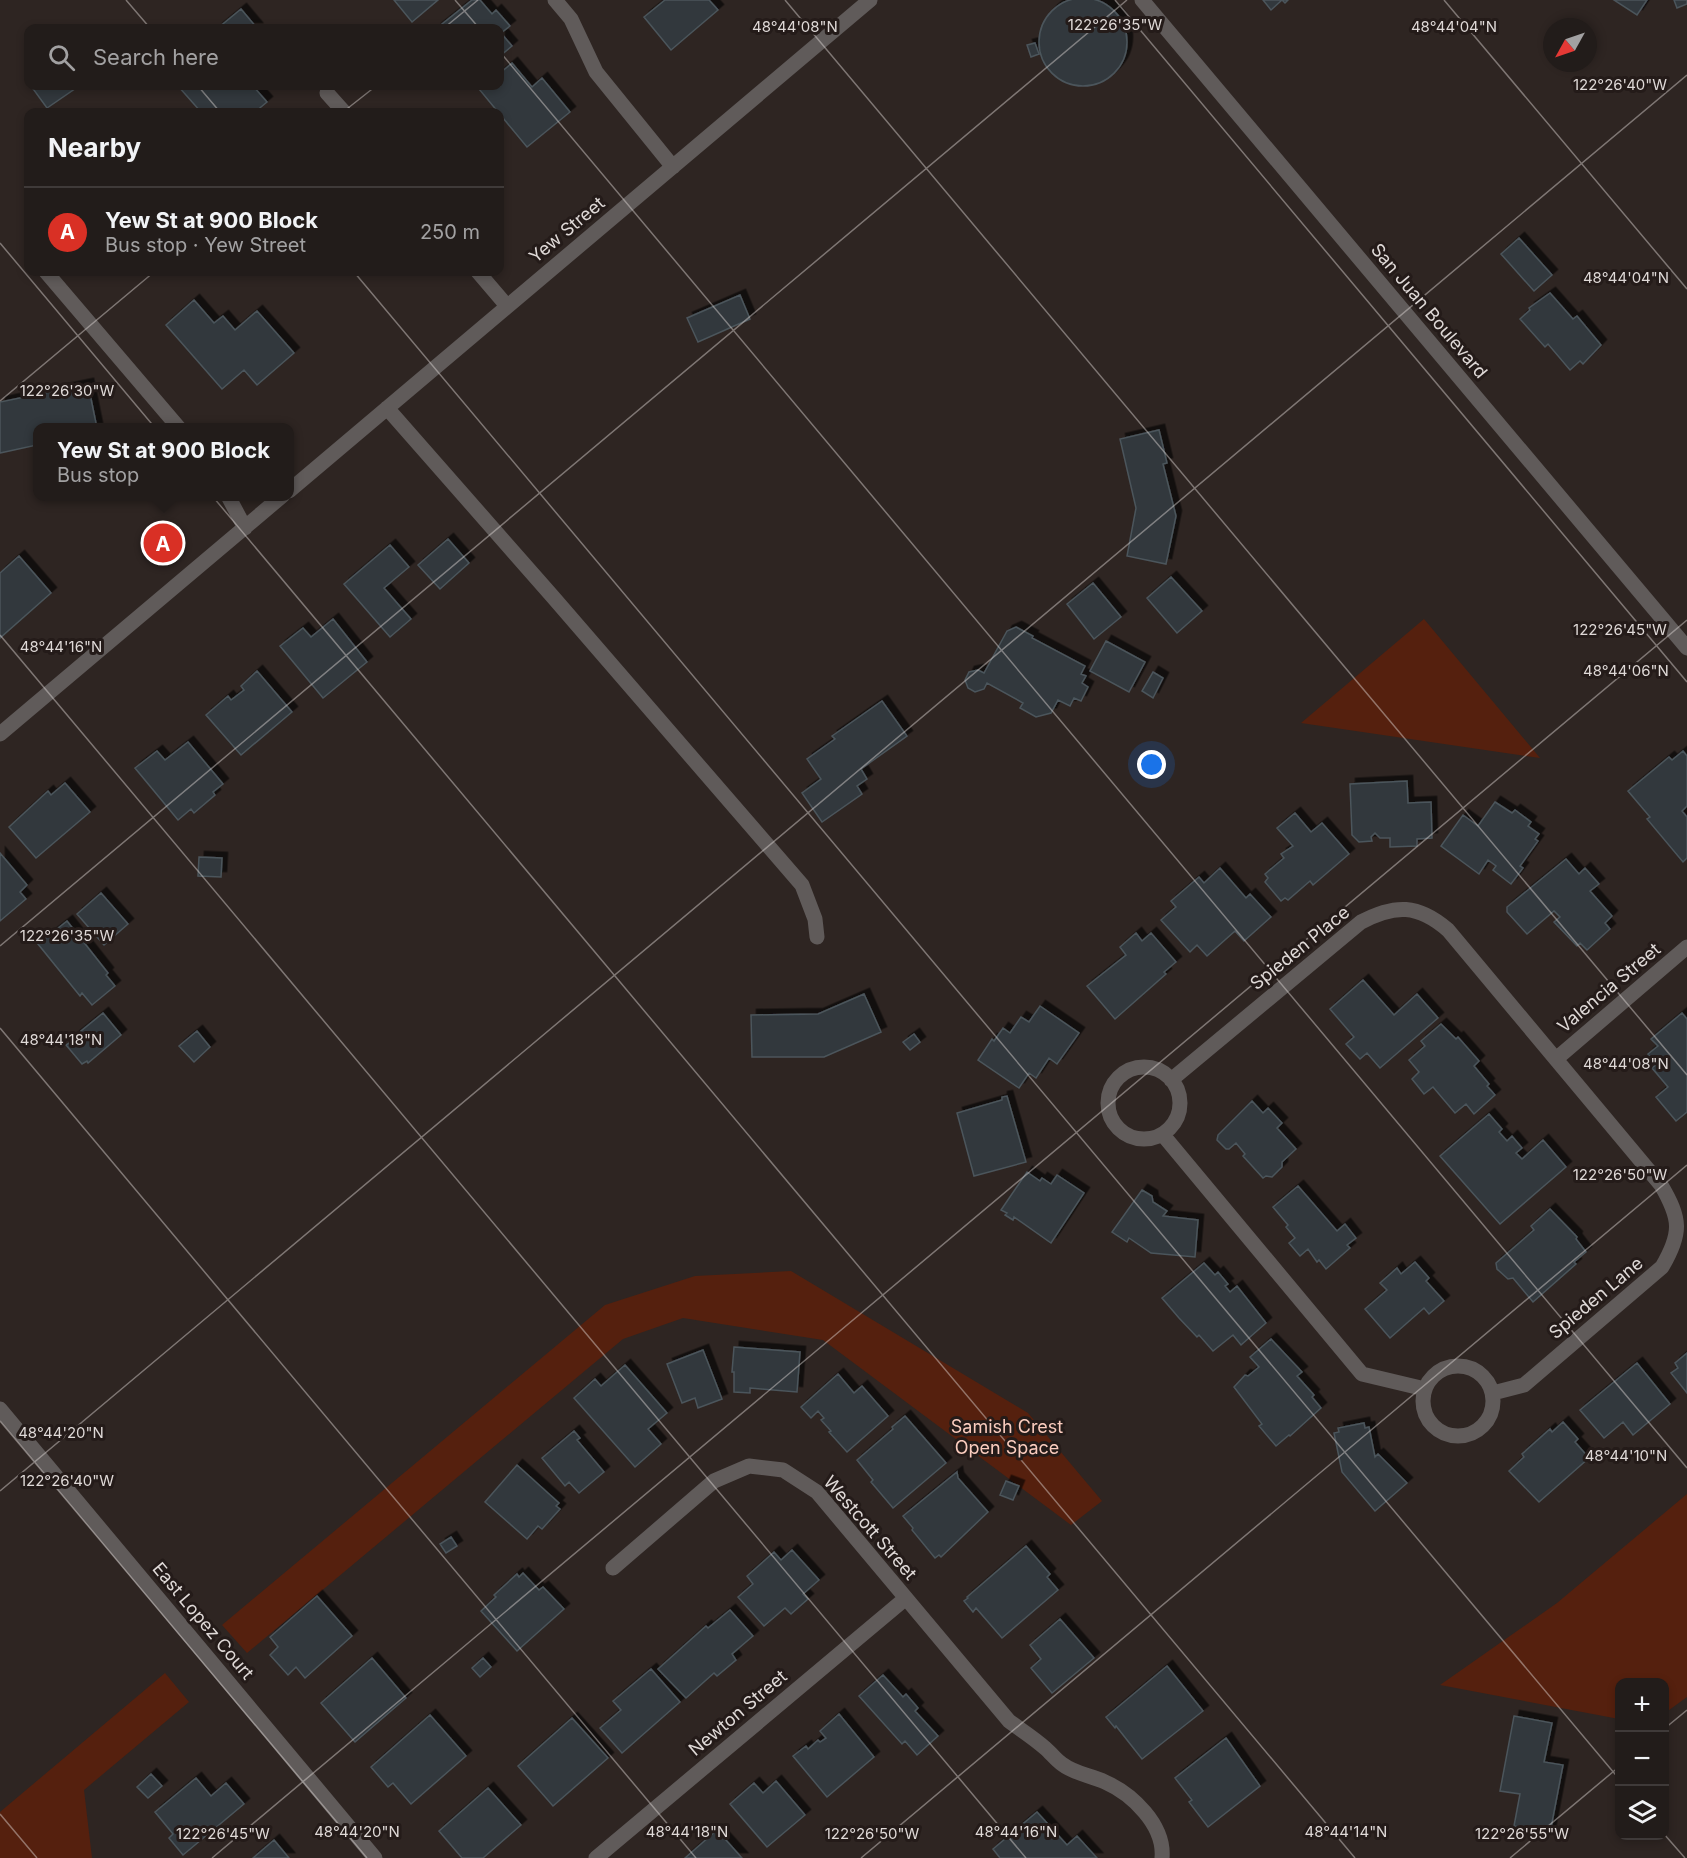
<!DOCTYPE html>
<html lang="en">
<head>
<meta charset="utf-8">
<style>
  :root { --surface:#221c1a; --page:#2a2523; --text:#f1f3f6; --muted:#a2a1a2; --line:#3f3a39; --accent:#d93025 }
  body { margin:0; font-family:Inter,sans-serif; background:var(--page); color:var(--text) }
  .controls { position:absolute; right:18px; bottom:18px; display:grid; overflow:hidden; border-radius:12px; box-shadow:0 3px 9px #0003 }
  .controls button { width:54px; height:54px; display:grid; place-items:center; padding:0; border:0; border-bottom:2px solid var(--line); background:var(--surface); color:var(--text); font:30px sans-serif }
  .compass { position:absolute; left:1543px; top:18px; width:54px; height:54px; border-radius:50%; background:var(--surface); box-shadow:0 3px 9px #0003; rotate:230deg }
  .you { position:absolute; left:1152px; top:765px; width:21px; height:21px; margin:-15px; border:4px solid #fff; border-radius:50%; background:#1a73e8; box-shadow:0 0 0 9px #1a73e833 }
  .badge { display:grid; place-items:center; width:39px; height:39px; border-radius:50%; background:var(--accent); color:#fff; font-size:20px; font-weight:700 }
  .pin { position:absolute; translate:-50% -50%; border:3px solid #fff; box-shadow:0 2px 6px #0006 }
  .popup { position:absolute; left:33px; top:423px; width:261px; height:78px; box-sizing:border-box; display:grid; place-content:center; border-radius:12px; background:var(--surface); filter:drop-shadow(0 2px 4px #0005); font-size:20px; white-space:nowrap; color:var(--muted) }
  .popup b { font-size:22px; color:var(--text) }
  .popup::after { content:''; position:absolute; left:50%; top:100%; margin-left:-12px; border:12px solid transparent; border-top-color:var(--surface) }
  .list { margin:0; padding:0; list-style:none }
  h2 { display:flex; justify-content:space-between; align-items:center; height:78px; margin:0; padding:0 24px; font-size:26px }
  h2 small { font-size:20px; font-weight:400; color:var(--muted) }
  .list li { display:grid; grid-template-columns:39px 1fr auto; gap:18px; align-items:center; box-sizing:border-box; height:90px; padding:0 24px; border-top:2px solid var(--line) }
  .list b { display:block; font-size:22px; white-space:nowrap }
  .list p { margin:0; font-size:20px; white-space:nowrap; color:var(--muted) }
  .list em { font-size:20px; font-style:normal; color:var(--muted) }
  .icon { flex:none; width:33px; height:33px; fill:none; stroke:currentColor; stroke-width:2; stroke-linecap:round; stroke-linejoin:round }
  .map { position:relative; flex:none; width:1687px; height:1858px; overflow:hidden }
  .search { position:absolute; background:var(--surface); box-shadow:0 3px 9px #0003; left:24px; top:24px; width:480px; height:66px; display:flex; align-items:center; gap:15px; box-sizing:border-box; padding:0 21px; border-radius:12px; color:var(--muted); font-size:22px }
  .panel { position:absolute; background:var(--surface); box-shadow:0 3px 9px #0003; left:24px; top:108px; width:480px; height:168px; border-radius:12px }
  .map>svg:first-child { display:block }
  .green { fill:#55200e }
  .building { fill:#30393e; stroke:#4c555b; stroke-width:1.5; filter:url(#shadow) }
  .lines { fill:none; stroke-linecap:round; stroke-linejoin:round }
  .minor { stroke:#605b5a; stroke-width:15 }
  .ticks { fill:none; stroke:#dfd9d7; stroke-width:1.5; stroke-opacity:0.45 }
  .labels { text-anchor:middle; stroke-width:6; stroke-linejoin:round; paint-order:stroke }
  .street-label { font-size:18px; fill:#dfd9d7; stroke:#241b19 }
  .park-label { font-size:18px; fill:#faccbe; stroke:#241b19 }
  .ticks-label { font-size:15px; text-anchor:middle; fill:#dfd9d7; stroke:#241b19; stroke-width:6; stroke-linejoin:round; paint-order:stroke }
</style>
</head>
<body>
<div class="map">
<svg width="1687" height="1858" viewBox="0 0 1687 1858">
  <defs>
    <filter id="shadow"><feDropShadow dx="5.5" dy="-5.5" stdDeviation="0" flood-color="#0009"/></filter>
  </defs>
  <rect width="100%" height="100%" fill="#2e2522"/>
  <path class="green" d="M1424,619L1540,758L1301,723Z
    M791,1271L1028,1413L1102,1501L1071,1525L823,1340L683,1318L623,1339L247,1653L222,1625L605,1305L695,1276Z
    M1687,1494V1697L1665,1713L1664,1682H1620L1619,1719L1440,1685L1557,1603Z
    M165,1673L189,1702L84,1790L92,1858H0V1812Z"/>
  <path class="building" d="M1039 42a44 44 0 1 1 88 0a44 44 0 1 1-88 0Z
    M394,0H438L412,22Z
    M472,0H480L492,14L496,10L510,26L501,33L512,46L500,56V28H437Z
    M665,0H709L718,10L671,50L644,17Z
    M1263,0H1288L1285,3L1282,0L1271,10Z
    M1614,0H1647L1637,15Z
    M1674,0H1687V4L1677,8Z
    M241,9L257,28H218Z
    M1035,43L1039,54L1031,57L1027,45Z
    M512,63L532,87L542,78L570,112L527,147L479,89L484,86H500V73Z
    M31,86H79L47,108Z
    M178,86H253L267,102L255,112H201Z
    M1519,238L1552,275L1534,291L1501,254Z
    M1550,293L1573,319L1577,316L1601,345L1583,364L1580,361L1570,370L1548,344L1545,347L1520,319L1530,310L1529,308Z
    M740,295L750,319L698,342L687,318Z
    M194,300L214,323L223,316L235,330L257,311L294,353L257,385L244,370L222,389L166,325Z
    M88,384L97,428H37V445L0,453V402Z
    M1159,430L1167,463L1163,464L1176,516L1166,564L1127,556L1136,508L1120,439Z
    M448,539L469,563L440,589L418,565Z
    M390,545L409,567L384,588L411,619L390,637L344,584Z
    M19,556L51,593L0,638V573Z
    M1171,577L1202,611L1177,633L1147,598Z
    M1093,583L1121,617L1094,639L1067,604Z
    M333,619L367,662L323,698L280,646L303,628L311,637Z
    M1016,627L1033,636L1032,638L1085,666L1081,674L1086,676L1082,683L1088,687L1081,701L1074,698L1070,706L1058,700L1051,713L1036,717L1020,708L1023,703L987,683L984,689L975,692L968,688L965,680L969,672L978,670L984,673L1007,631Z
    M1106,641L1145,662L1129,692L1090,671Z
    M257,671L292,712L241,755L206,715L228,696L231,700L244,690L241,686Z
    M1153,672L1163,678L1153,698L1142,691Z
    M882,701L907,736L861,769L867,779L857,786L862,794L822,822L802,793L821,779L807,759L835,739L832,736Z
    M188,742L223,784L213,792L215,795L194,813L191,809L178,820L135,768L157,751L165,760Z
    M1683,751L1687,756V806L1682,811L1687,817V858L1683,862L1647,819L1650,817L1628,791L1669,757L1672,760Z
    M1407,781L1408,803L1431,802L1432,838L1417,839V846L1390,847V838H1380L1375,833L1371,837L1372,841L1359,842L1352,835L1350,784Z
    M65,783L90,812L36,858L9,827L48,791L51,795Z
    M1495,802L1512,813L1515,810L1531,822L1528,826L1539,834L1535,839L1538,841L1520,866L1523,868L1511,884L1493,870L1496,866L1488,860L1479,874L1441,846L1463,815L1478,826Z
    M1295,813L1311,832L1322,823L1349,854L1313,885L1310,881L1288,900L1285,898L1281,901L1265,882L1268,878L1265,874L1284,858L1281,854L1293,846L1277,828Z
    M0,853L27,885L20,892L26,899L0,921Z
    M199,857L222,858L221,877L198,876Z
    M1566,859L1579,874L1585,868L1599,884L1590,891L1612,916L1605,923L1610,929L1587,950L1580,943L1577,946L1554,922L1560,917L1554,911L1527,934L1507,912V907Z
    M1220,868L1246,898L1250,894L1271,917L1244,941L1235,931L1207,956L1197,945L1190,952L1161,920L1176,907L1171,901L1199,877L1204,883Z
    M101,893L128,924L104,945L77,914Z
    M67,921L108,973L106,975L115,986L92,1005L82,993L80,996L38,944Z
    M1136,933L1142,941L1151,933L1176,962L1164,972L1166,974L1115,1019L1087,986L1126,955L1120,947Z
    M1363,980L1394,1015L1417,994L1438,1018L1380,1068L1367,1053L1360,1059L1346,1044L1354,1037L1330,1009Z
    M864,994L881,1032L824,1057H752L751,1015L818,1014Z
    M1040,1006L1079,1033L1057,1064L1049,1058L1036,1078L1029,1073L1019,1088L978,1060L992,1039L994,1041L1003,1028L1010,1033L1021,1017L1029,1022Z
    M103,1013L121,1035L88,1063L87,1061L82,1064L66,1045L71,1042L70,1040Z
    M1682,1013L1687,1019V1112L1676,1121L1656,1097L1668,1087L1652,1068L1657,1064L1648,1054L1658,1046L1651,1039Z
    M1441,1024L1456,1039L1458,1037L1479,1061L1474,1066L1489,1084L1487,1086L1495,1095L1474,1114L1466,1104L1455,1113L1433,1087L1424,1094L1412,1079L1419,1072L1409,1060L1425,1046L1421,1041Z
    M197,1031L210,1047L194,1062L179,1046Z
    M914,1034L920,1042L910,1050L903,1042Z
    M1007,1096L1026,1162L974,1176L957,1113L1002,1100V1097Z
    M1252,1101L1263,1113L1268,1108L1282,1123L1277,1128L1296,1149L1282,1162V1167L1272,1177L1266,1176L1263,1178L1243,1156L1245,1154L1236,1143L1229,1149H1226L1217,1140L1218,1135Z
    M1489,1114L1502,1129L1499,1132L1507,1141L1512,1136L1522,1148L1516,1153L1522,1159L1543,1140L1566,1167L1500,1224L1440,1156Z
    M1027,1172L1040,1181L1042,1178L1051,1184L1057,1175L1084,1193L1051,1243L1014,1217L1013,1220L1005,1215L1007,1213L1001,1210Z
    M1298,1186L1337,1231L1345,1224L1356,1238L1347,1245L1350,1248L1326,1269L1319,1260L1317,1262L1308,1249L1300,1256L1289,1243L1295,1238L1286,1227L1288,1225L1273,1207Z
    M1142,1190L1152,1196L1153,1202L1167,1211L1163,1216L1198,1220L1195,1257L1151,1253L1129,1238L1127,1242L1112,1232Z
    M1550,1209L1577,1237L1576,1239L1586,1252L1574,1262L1576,1264L1533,1302L1513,1278L1508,1279L1497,1269L1496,1263L1534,1230L1531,1226Z
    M1415,1262L1429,1278L1426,1281L1444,1301L1429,1314L1424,1308L1390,1338L1365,1309L1387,1290L1380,1283L1397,1268L1401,1274Z
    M1204,1263L1215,1275L1218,1272L1228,1284L1225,1286L1230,1292L1237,1286L1266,1323L1241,1345L1233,1335L1213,1351L1199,1335L1197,1337L1179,1318L1162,1298Z
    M1271,1339L1302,1372L1297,1376L1314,1395L1312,1397L1321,1408L1290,1436L1289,1435L1276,1446L1259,1426L1262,1424L1234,1387L1245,1375L1248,1376L1259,1367L1250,1357Z
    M734,1347L800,1352L797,1392L750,1388V1393L734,1392V1372H732Z
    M703,1350L722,1399L698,1408L695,1398L682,1403L667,1364Z
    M1687,1353V1393L1671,1373L1678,1368L1675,1363Z
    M1637,1363L1670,1404L1633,1435L1623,1422L1604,1438L1580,1410Z
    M625,1365L667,1413L648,1429L661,1444L635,1467L574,1398L595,1379L601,1386Z
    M838,1374L854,1393L862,1386L888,1416L847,1452L829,1432L831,1431L821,1420L824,1418L818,1411L811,1418L801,1407Z
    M905,1416L946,1463L893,1508L871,1482L873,1480L857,1460L893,1429L892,1427Z
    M1563,1422L1578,1439L1575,1442L1589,1458L1539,1502L1509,1471L1524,1457L1522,1454L1550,1429L1552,1432Z
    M1364,1423L1365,1428L1369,1427L1375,1457L1378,1454L1407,1483L1375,1511L1342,1472L1334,1433L1339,1432L1338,1428Z
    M574,1431L580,1438L577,1440L604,1472L579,1493L569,1482L565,1486L542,1458Z
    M517,1465L559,1503L556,1506L560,1509L542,1529L538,1526L527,1539L485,1502Z
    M957,1472L958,1478L988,1512L941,1557L939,1555L935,1558L912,1530L913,1528L903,1516Z
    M1006,1481L1019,1486L1013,1500L1000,1495Z
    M451,1537L457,1546L446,1553L440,1544Z
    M1026,1546L1050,1574L1047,1577L1058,1590L1002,1638L976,1608L973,1612L964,1601L968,1598L967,1597Z
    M792,1550L819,1580L803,1594L808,1599L791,1614L785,1608L764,1626L738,1597L753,1584L747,1576L774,1552L781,1560Z
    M523,1573L539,1590L543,1587L564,1609L517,1651L481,1611L496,1597L494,1595L517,1574L519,1577Z
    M317,1596L352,1636L305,1678L296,1667L288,1675L270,1655L278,1647L270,1637Z
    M730,1610L753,1636L732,1654L736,1660L717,1676L714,1673L686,1698L658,1669L706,1626L708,1628Z
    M1060,1619L1094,1658L1052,1693L1031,1668L1041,1659L1030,1645Z
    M372,1658L406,1698L355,1742L321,1703Z
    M483,1658L491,1667L480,1677L472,1668Z
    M1167,1666L1203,1711L1142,1759L1116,1726L1115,1728L1106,1717Z
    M651,1669L680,1702L622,1753L600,1728L621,1710L613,1701Z
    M883,1675L903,1697L906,1694L918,1708L915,1711L938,1736L917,1755L905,1741L902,1744L859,1696Z
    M839,1714L874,1757L827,1797L793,1756L806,1746L808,1749L818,1740L820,1742L826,1738L820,1731Z
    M430,1715L466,1756L411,1804L393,1783L388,1787L371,1767Z
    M1514,1716L1552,1723L1544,1762L1563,1765L1550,1833L1514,1826L1520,1794L1500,1791Z
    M572,1718L608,1758L553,1806L518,1766Z
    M1226,1738L1260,1786L1208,1827L1189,1802L1192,1800L1175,1778Z
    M151,1774L162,1786L148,1798L137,1787Z
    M196,1778L211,1796L226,1783L244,1804L183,1855L169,1838L173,1834L155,1812Z
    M776,1781L805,1815L767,1847L730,1804L754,1783L763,1793Z
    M488,1788L521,1825L483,1858H462L439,1831Z
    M1037,1812L1067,1845L1077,1836L1097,1858H1000L993,1849Z
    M717,1830L742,1858H685Z
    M274,1840L289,1858H253Z"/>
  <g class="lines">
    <path class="minor" d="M555,0L571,19L596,72L673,167
      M1142,0L1687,648
      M327,93L344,112
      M46,272L179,428
      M478,272L507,306
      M387,408L553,597L802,885L815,919L817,937
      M289,491L870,0
      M228,496L245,528
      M0,734L282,496
      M1556,1059L1687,947
      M1108 1103a36 36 0 1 1 72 0a36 36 0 1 1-72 0Z
      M1171,1080L1361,922C1395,904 1418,904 1448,930L1661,1185C1681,1219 1682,1233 1662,1267L1524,1385L1493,1393
      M1163,1135L1362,1374L1425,1389
      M1423 1401a35 35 0 1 1 70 0a35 35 0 1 1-70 0Z
      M0,1409L375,1858
      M613,1568L714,1481L749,1466L783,1470L817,1492L1009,1721C1021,1730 1034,1738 1045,1748C1051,1753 1056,1760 1062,1764C1075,1774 1090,1775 1105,1782C1132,1794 1165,1825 1162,1858
      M596,1858L906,1598"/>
  </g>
  <path class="ticks" d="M126,0L150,28M455,0L479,28M785,0L1687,1075M1115,0L1687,682M1444,0L1687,289M444,28L478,0M500,52L1687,1468M198,86L220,112M343,112L376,86M0,243L1355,1858M354,272L1620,1780M0,401L154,272M0,635L1026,1858M0,946L1127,0M0,1028L696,1858M0,1421L367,1858M0,1491L1687,75M1664,1729L1687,1710M0,1814L37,1858M1664,1834L1685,1858M212,1858L1687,620M861,1858L1687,1165M1510,1858L1620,1766"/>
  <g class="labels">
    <g class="street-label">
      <text transform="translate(567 230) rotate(-40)" y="6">Yew Street</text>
      <text transform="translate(1429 311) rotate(50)" y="6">San Juan Boulevard</text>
      <text transform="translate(1300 948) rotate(-39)" y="6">Spieden Place</text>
      <text transform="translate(1609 988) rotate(-40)" y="6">Valencia Street</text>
      <text transform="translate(1596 1298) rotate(-40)" y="6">Spieden Lane</text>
      <text transform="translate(870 1528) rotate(49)" y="6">Westcott Street</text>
      <text transform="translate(203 1621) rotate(50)" y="6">East Lopez Court</text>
      <text transform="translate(738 1713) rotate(-40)" y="6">Newton Street</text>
    </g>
    <g class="park-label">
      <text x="1007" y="1433">Samish Crest<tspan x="1007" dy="21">Open Space</tspan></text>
    </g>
  </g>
  <g class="ticks-label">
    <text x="1115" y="30">122°26'35"W</text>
    <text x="1454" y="32">48°44'04"N</text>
    <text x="795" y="32">48°44'08"N</text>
    <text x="1620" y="90">122°26'40"W</text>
    <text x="1626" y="283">48°44'04"N</text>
    <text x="67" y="396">122°26'30"W</text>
    <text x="1620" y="635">122°26'45"W</text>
    <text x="61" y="652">48°44'16"N</text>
    <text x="1626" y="676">48°44'06"N</text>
    <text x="67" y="941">122°26'35"W</text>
    <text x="61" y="1045">48°44'18"N</text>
    <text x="1626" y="1069">48°44'08"N</text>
    <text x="1620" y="1180">122°26'50"W</text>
    <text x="61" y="1438">48°44'20"N</text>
    <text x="1626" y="1461">48°44'10"N</text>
    <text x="67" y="1486">122°26'40"W</text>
    <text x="357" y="1837">48°44'20"N</text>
    <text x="687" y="1837">48°44'18"N</text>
    <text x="1016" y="1837">48°44'16"N</text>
    <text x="1346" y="1837">48°44'14"N</text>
    <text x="223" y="1839">122°26'45"W</text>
    <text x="872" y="1839">122°26'50"W</text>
    <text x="1522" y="1839">122°26'55"W</text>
  </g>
</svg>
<div class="controls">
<button>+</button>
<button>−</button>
<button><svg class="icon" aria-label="layers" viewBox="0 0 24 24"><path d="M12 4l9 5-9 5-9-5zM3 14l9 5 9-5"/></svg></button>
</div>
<svg class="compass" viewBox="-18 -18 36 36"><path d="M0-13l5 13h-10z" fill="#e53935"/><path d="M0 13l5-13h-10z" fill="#a2a1a2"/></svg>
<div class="you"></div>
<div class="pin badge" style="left:163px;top:543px">A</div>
<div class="popup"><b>Yew St at 900 Block</b>Bus stop</div>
<div class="search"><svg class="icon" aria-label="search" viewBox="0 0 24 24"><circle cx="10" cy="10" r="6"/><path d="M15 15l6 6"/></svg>Search here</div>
<section class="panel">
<h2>Nearby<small></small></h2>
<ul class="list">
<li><span class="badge">A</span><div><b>Yew St at 900 Block</b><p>Bus stop · Yew Street</p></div><em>250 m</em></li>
</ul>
</section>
</div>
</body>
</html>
